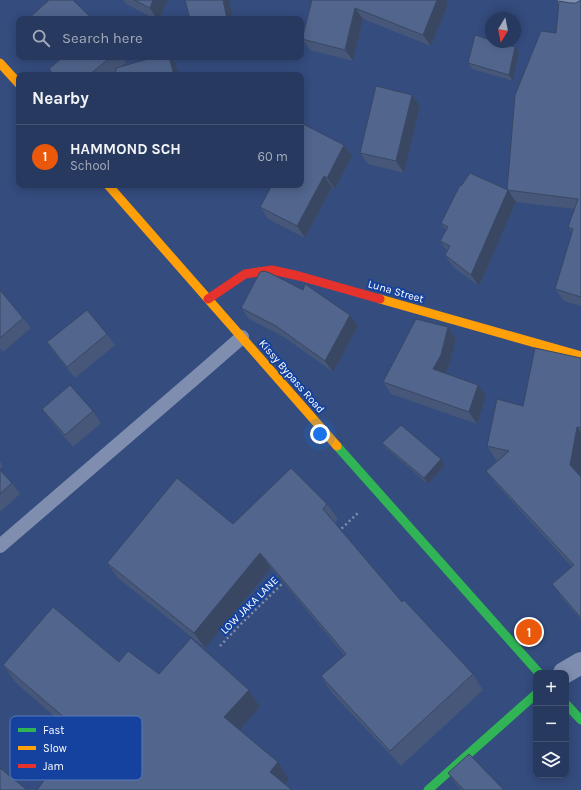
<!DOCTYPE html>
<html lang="en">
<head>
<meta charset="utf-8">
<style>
  :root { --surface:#27395e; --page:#2f4064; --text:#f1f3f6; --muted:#a4acbc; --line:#435373; --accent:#ea580c }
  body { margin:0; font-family:Karla,sans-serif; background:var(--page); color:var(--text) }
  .controls { position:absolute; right:12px; bottom:12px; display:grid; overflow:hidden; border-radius:8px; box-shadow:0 2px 10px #0003 }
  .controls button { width:36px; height:36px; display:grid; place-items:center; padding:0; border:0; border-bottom:1px solid var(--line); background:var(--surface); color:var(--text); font:20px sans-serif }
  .compass { position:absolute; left:485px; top:12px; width:36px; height:36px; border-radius:50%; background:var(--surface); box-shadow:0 2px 10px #0003; rotate:190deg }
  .you { position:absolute; left:320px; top:434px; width:14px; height:14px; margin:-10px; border:3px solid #fff; border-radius:50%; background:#1a73e8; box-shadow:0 0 0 6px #1a73e833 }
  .badge { display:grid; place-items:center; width:26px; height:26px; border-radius:50%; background:var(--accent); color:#fff; font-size:13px; font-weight:700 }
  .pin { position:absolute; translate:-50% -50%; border:2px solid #fff; box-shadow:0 1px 4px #0006 }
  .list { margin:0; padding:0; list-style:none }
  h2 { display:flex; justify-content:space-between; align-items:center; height:52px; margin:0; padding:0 16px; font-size:17px }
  h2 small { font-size:13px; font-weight:400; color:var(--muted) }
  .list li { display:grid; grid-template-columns:26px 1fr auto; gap:12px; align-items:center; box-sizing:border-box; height:64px; padding:0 16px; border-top:1px solid var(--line) }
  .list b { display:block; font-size:15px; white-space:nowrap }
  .list p { margin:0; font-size:13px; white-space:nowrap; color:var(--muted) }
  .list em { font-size:13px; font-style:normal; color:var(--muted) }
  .icon { flex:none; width:22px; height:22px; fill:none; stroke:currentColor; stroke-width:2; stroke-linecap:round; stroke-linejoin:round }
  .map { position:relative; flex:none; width:581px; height:790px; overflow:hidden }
  .search { position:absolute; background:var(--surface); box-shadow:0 2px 10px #0003; left:16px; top:16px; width:288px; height:44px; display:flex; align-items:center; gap:10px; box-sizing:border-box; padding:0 14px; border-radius:8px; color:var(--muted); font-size:15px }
  .panel { position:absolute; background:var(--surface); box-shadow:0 2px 10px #0003; left:16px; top:72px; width:288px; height:116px; border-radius:8px }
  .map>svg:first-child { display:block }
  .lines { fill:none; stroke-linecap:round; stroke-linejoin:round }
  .path { stroke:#7f8eaf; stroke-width:2.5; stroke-dasharray:2 3; stroke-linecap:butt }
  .lane { stroke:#7f8eaf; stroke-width:14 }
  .street { stroke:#7f8eaf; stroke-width:22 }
  .fast { stroke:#30b455; stroke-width:9 }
  .slow { stroke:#ff9f0a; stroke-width:9 }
  .jam { stroke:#e5322d; stroke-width:9 }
  .wall { fill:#465779 }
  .shaded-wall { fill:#394763 }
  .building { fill:#51658d; stroke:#394763 }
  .labels { text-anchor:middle; stroke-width:4; stroke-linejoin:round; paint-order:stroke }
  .street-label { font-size:11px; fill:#fff; stroke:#14429e }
  .key { fill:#14429e; stroke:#5a7bbb; stroke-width:1 }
  .key-label { font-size:11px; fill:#fff }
</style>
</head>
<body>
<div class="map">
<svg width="581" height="790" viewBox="0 0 581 790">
  <rect width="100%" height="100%" fill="#344c7e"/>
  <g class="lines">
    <path class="path" d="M338,532L359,512
      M220,646L240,625L285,581"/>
    <path class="lane" d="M0,546L202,372L242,337"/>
    <path class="street" d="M569,0L581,3
      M564,673L581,663"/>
    <path class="fast" d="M337,446L539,673
      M566,704L581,720
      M428,790L536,694"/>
    <path class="slow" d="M0,63L19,84
      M108,185L337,446
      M380,299L581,356"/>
    <path class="jam" d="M208,299L245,274L272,270L299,276L380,299"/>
  </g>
  <path class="wall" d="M123,0H168L159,19H155L126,4Z
    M312,0L448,4L431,46L363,19L353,61L310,50L302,39Z
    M581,0V306L564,301L555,289L572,233L568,227L575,209L516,202L479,286L453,267L445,255L447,251L440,241L446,230L441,223L461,186L508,190L556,33L570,3H576Z
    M519,53L513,81L472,69L468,63Z
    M60,57H122L126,63L121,67L176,65L116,71L111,75H53L49,69L62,58Z
    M412,95L420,106L404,173L368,164L360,153Z
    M344,145L352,156L335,189L332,187L305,238L268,219L260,207Z
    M0,290L23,318L31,328L3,352L0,348Z
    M241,308L358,326L333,372L284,337L249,319Z
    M448,327L456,339L449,366L445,373L478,385L486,396L477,424L391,394L383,382Z
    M107,334L115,345L75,378L55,354L47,342Z
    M581,358V472L580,476L581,477V620L562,598L552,584L572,567L496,484L486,471L498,460H496L487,446L523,406Z
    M42,409L93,411L101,423L73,447L50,420Z
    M382,443L441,459L445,465L428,484L387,449Z
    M0,461L3,466L0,469Z
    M0,470L12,483L20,494L0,512Z
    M327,504L338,519L335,523L402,602L473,674L483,690L401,766L331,692L321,676L344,655L271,568L205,648L118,578L107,563L233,524Z
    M119,662L159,674L249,690L260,707L239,730L289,779L285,784L77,736L15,682L3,665Z
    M448,773L504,790H461L455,783Z"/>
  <path class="shaded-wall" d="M153,0H168L159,19H157L150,8Z
    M223,0H229L233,19H227Z
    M437,0H446L448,4L431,46L423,35Z
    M355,8L363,19L353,61L345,50Z
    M515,47L519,53L513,81L509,75Z
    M169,57H171L176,65L179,75H174Z
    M412,95L420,106L404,173L396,161Z
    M344,145L352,156L335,189L327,178Z
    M324,176L332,187L305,238L297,226Z
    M508,190L516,202L479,286L471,275Z
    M350,315L358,326L333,372L325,361Z
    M448,327L456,339L449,366L441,380L433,369Z
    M478,385L486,396L477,424L469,412Z
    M577,427L581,432V472L580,478L570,465Z
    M441,459L445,465L428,484L424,478Z
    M260,553L271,568L205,648L194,633Z
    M249,690L260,707L236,734L224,717Z
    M278,762L289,779L281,789L270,772Z"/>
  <path class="building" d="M49,0H73L92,19H28Z
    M134,0H153L150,8Z
    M185,0H223L227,19H190Z
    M312,0H437L423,35L355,8L345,50L302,39Z
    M581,0V297L555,289L573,229L568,227L578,199L507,190L515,95L541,31L556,33L559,1L570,3H576Z
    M475,35L491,40V42H498L515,47L509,75L468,63Z
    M63,57H111L89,75H54L49,69Z
    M155,57H169L174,75H115L116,68Z
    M376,86L412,95L396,161L360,153Z
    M303,124L344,145L327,178L324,176L297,226L260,207L272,185H301V129Z
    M470,173L508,190L471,275L445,255L450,246L440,241L448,227L441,223L460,185L461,186Z
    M264,271L270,273L303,290L305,284L350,315L325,361L276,326L241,308L260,272Z
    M0,290L23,318L0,338Z
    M87,310L107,334L67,367L47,342Z
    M416,319L448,327L441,355L433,369L478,385L469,412L383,382Z
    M535,348L581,358V428L577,427L570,465L581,477V618L552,584L574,565L486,471L509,451L487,446L497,399L523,406Z
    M70,385L93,411L65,435L42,409Z
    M401,425L441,459L424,478L382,443Z
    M291,468L327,504L323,509L402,602L404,600L473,674L390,751L321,676L346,654L260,553L194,633L107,563L177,478L233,524Z
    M0,470L12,483L0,494Z
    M53,607L119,662L128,651L159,674L191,638L249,690L224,717L278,762L270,772L292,790H37L80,731L3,665Z
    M469,754L504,790H464L448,773Z
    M0,768L27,790H0Z"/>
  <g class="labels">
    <g class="street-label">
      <text transform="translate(396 291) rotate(16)" y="4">Luna Street</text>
      <text transform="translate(292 376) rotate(49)" y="4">Kissy Bypass Road</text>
      <text transform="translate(249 605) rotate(-45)" y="4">LOW JAKA LANE</text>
    </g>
  </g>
  <rect x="10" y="716" width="132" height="64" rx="6" class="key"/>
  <rect x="18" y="728" width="18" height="4" fill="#30b455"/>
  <rect x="18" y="746" width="18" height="4" fill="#ff9f0a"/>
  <rect x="18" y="764" width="18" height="4" fill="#e5322d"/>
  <g class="key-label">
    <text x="43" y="734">Fast</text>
    <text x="43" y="752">Slow</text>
    <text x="43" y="770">Jam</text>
  </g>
</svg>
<div class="controls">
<button>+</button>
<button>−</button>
<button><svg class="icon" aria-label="layers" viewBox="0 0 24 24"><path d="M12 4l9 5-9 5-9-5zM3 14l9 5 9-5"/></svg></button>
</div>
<svg class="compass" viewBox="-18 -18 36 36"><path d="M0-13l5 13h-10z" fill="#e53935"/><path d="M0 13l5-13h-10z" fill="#a4acbc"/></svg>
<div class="you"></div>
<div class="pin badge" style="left:529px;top:632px">1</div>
<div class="search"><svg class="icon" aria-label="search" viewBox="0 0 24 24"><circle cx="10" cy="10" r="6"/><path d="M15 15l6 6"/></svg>Search here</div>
<section class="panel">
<h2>Nearby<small></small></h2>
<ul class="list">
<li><span class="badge">1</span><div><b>HAMMOND SCH</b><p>School</p></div><em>60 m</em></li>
</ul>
</section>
</div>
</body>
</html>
